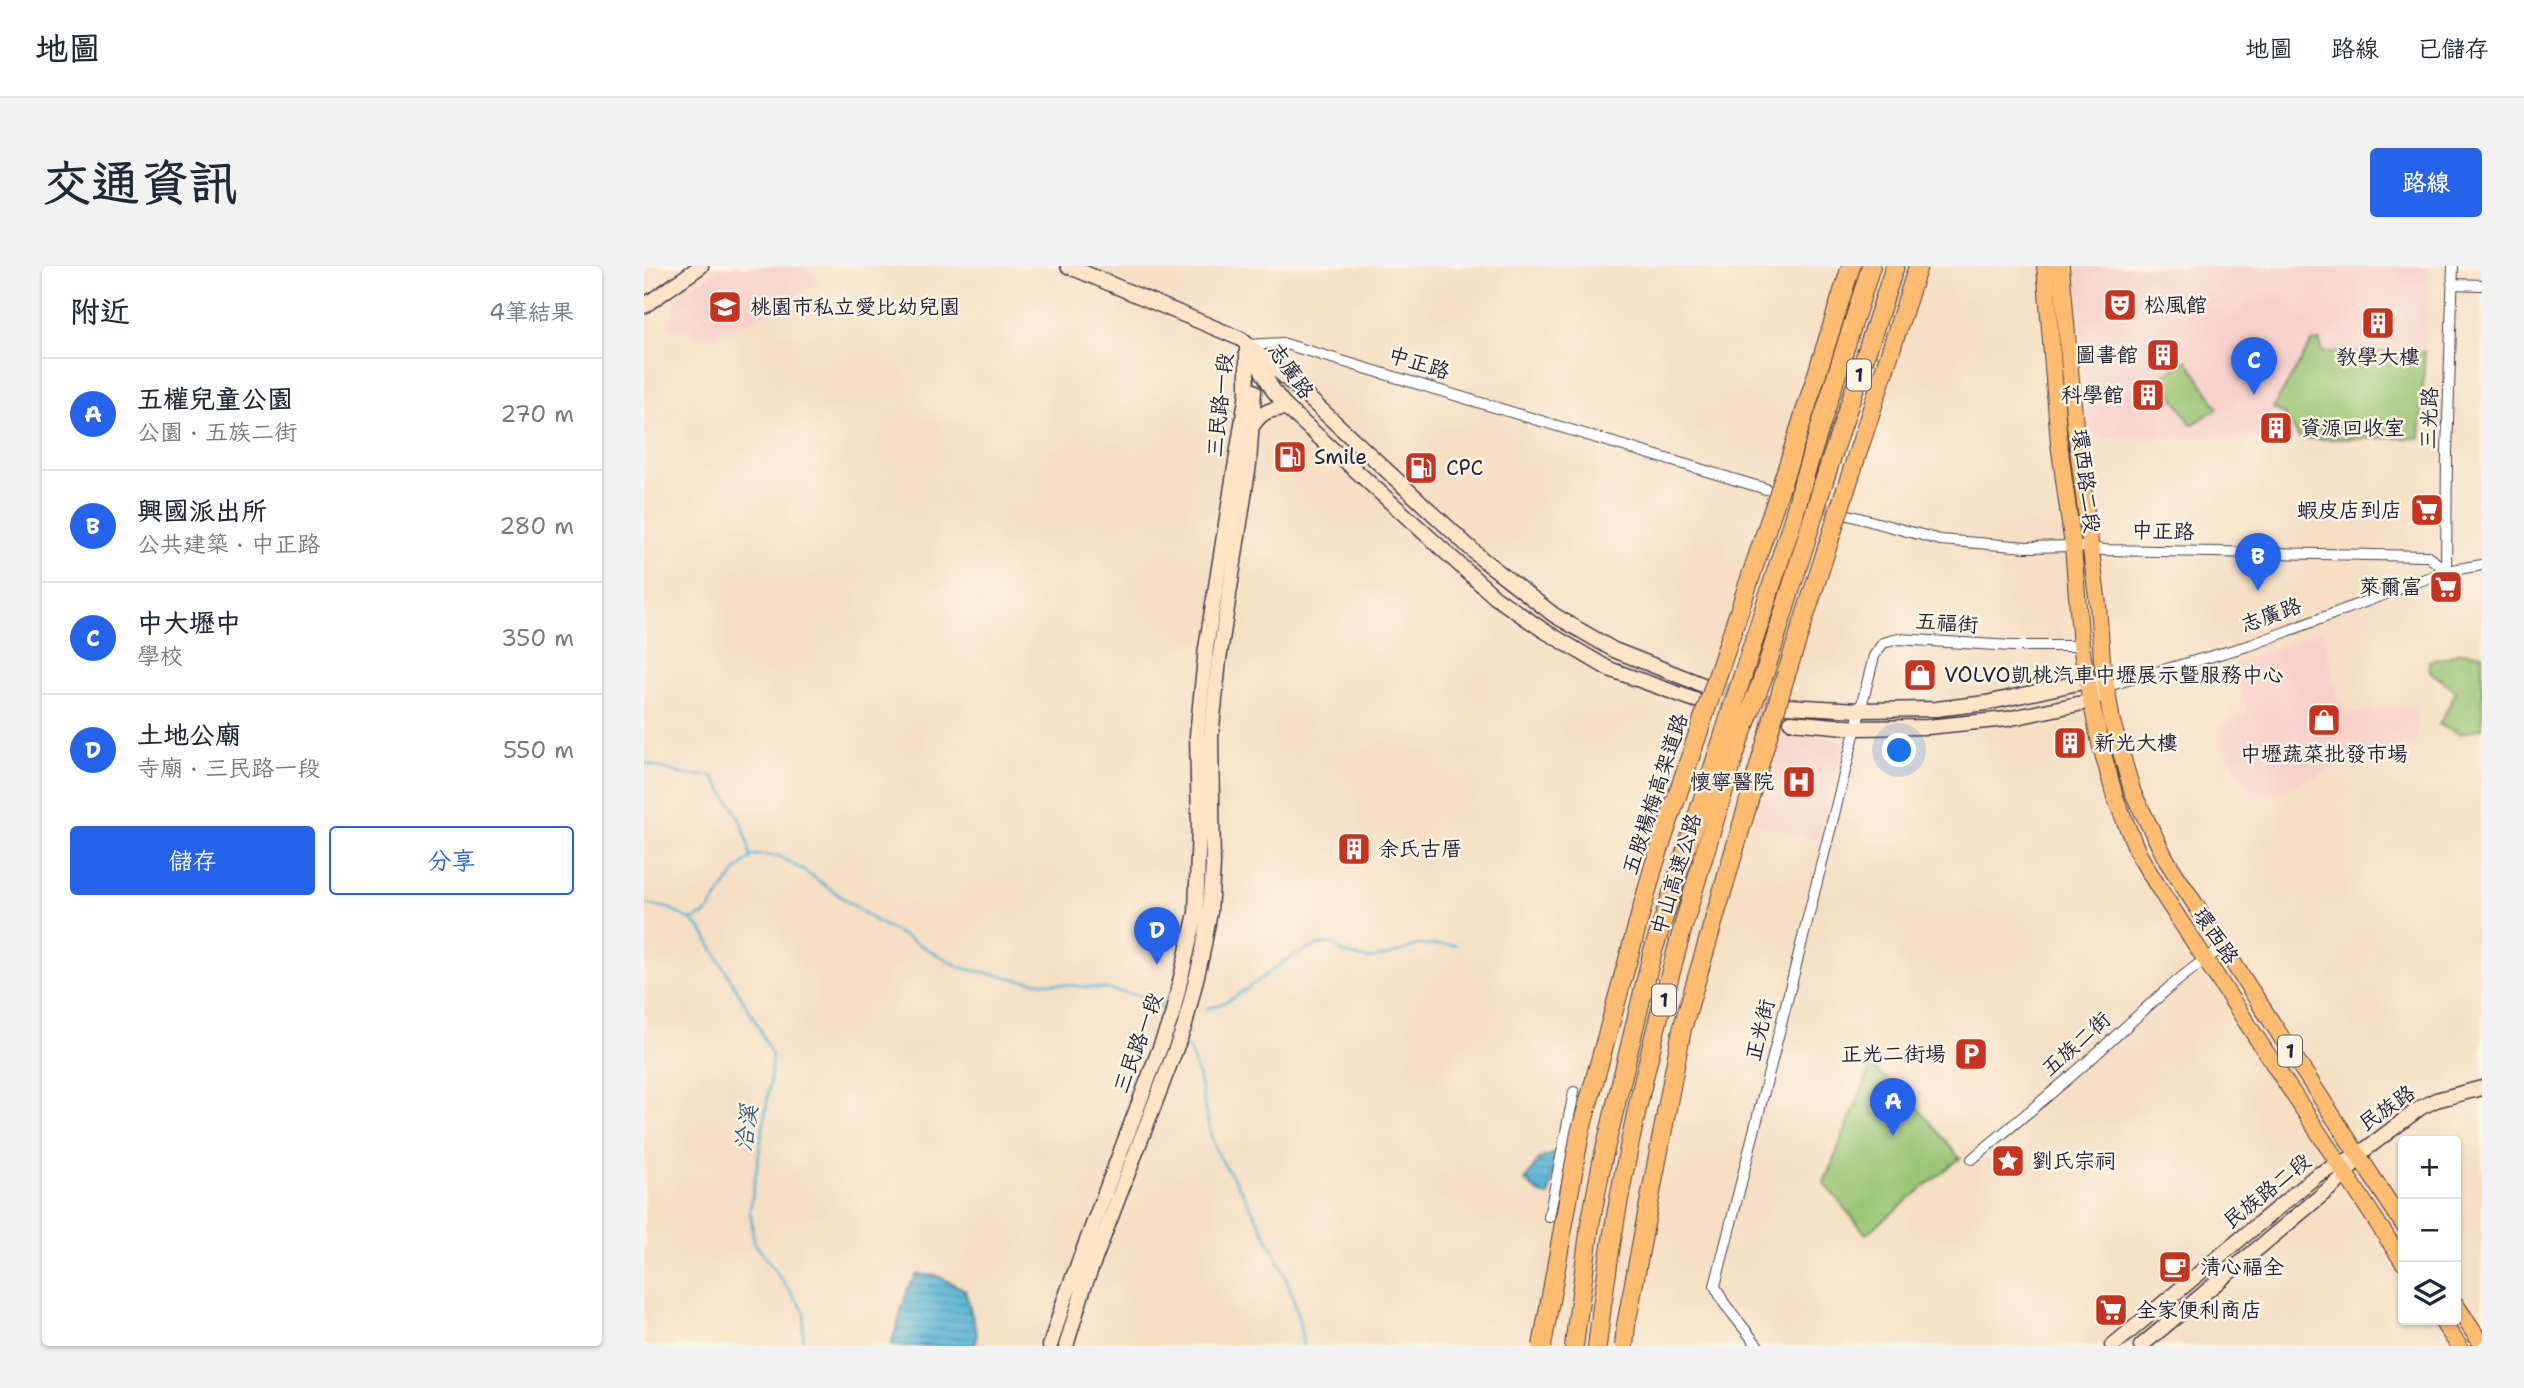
<!DOCTYPE html>
<html lang="zh-TW">
<head>
<meta charset="utf-8">
<style>
  :root { --surface:#fff; --page:#f2f2f3; --text:#1f2937; --muted:#747a83; --line:#e0e1e3; --accent:#2563eb }
  body { margin:0; font-family:"Shantell Sans","LXGW WenKai TC",sans-serif; background:var(--page); color:var(--text) }
  .controls { position:absolute; right:21px; bottom:21px; display:grid; overflow:hidden; border-radius:7px; box-shadow:0 2px 5px #0004 }
  .controls button { width:63px; height:63px; display:grid; place-items:center; padding:0; border:0; border-bottom:2px solid var(--line); background:var(--surface); color:var(--text); font:35px sans-serif }
  .you { position:absolute; left:1256px; top:485px; width:24px; height:24px; margin:-18px; border:5px solid #fff; border-radius:50%; background:#1a73e8; box-shadow:0 0 0 10px #1a73e833 }
  .badge { display:grid; place-items:center; width:46px; height:46px; border-radius:50%; background:var(--accent); color:#fff; font-size:23px; font-weight:700 }
  .pin { position:absolute; translate:-50% -58px; filter:drop-shadow(0 2px 4px #0008) }
  .pin::after { content:''; position:absolute; top:37px; width:24px; height:21px; background:inherit; clip-path:polygon(0 0,100% 0,50% 100%) }
  .list { margin:0; padding:0; list-style:none }
  h2 { display:flex; justify-content:space-between; align-items:center; height:91px; margin:0; padding:0 28px; font-size:30px }
  h2 small { font-size:23px; font-weight:400; color:var(--muted) }
  .list li { display:grid; grid-template-columns:46px 1fr auto; gap:21px; align-items:center; box-sizing:border-box; height:112px; padding:0 28px; border-top:2px solid var(--line) }
  .list b { display:block; font-size:26px; white-space:nowrap }
  .list p { margin:0; font-size:23px; white-space:nowrap; color:var(--muted) }
  .list em { font-size:23px; font-style:normal; color:var(--muted) }
  .actions { display:flex; gap:14px; padding:21px 28px }
  .actions a { flex:1; padding:16px 0; border:2px solid var(--accent); border-radius:7px; text-align:center; font-size:24px; color:var(--accent) }
  .actions .main { background:var(--accent); color:#fff }
  .icon { flex:none; width:38px; height:38px; fill:none; stroke:currentColor; stroke-width:2; stroke-linecap:round; stroke-linejoin:round }
  .map { position:relative; flex:none; width:1838px; height:1080px; overflow:hidden; border-radius:7px }
  header { display:flex; align-items:center; gap:42px; box-sizing:border-box; height:98px; padding:0 35px; background:var(--surface); border-bottom:2px solid var(--line) }
  header strong { font-size:33px }
  nav { display:flex; gap:38px; margin-inline-start:auto; font-size:24px }
  .intro { display:flex; align-items:center; justify-content:space-between; box-sizing:border-box; height:168px; padding:0 42px }
  h1 { margin:0; font-size:49px }
  .button { padding:18px 32px; border-radius:7px; background:var(--accent); color:#fff; font-size:24px; font-weight:700 }
  main { display:flex; gap:42px; padding:0 42px }
  aside { flex:1; background:var(--surface); border-radius:7px; box-shadow:0 2px 5px #0004 }
  .map>svg:first-child { display:block }
  .built { fill:#f7d0ca }
  .green { fill:#9ac674; stroke:#5e7458; stroke-width:2 }
  .water { fill:url(#water-rules); stroke:#3c6b88; stroke-width:2 }
  .lines { fill:none; stroke-linecap:round; stroke-linejoin:round }
  .stream { stroke:#55b4d4; stroke-width:2.5 }
  .street-tunnel { stroke:#ccb9a8; stroke-width:10; stroke-dasharray:10 5; stroke-linecap:butt }
  .secondary-tunnel { stroke:#ccb9a8; stroke-width:14; stroke-dasharray:14 7; stroke-linecap:butt }
  .street-casing { stroke:#423e4f; stroke-width:12 }
  .secondary-casing { stroke:#423e4f; stroke-width:17 }
  .primary-casing { stroke:#423e4f; stroke-width:18 }
  .highway-casing { stroke:#423e4f; stroke-width:20 }
  .street { stroke:#fff; stroke-width:10 }
  .secondary { stroke:#ffe4c6; stroke-width:14 }
  .primary { stroke:#febc70; stroke-width:16 }
  .highway { stroke:#febc70; stroke-width:18 }
  .highway-bridge-casing { stroke:#423e4f; stroke-width:20; stroke-linecap:butt }
  .highway-bridge { stroke:#febc70; stroke-width:18 }
  .labels { text-anchor:middle; stroke-width:5; stroke-linejoin:round; paint-order:stroke }
  .shield { fill:#fcf5e5; stroke:#63616e; stroke-width:2 }
  .shield-label { font-size:19px; font-weight:bold; fill:#22223b }
  .poi-label { font-size:21px; fill:#22223b; stroke:#fcf5e5; text-anchor:start }
  .street-label { font-size:21px; fill:#22223b; stroke:#fcf5e5 }
  .water-label { font-size:23px; font-style:italic; fill:#365c78; stroke:#fcf5e5 }
</style>
</head>
<body>
<header>
<strong>地圖</strong>
<nav><a>地圖</a><a>路線</a><a>已儲存</a></nav>
</header>
<div class="intro"><h1>交通資訊</h1><a class="button">路線</a></div>
<main>
<aside>
<h2>附近<small>4筆結果</small></h2>
<ul class="list">
<li><span class="badge">A</span><div><b>五權兒童公園</b><p>公園 · 五族二街</p></div><em>270 m</em></li>
<li><span class="badge">B</span><div><b>興國派出所</b><p>公共建築 · 中正路</p></div><em>280 m</em></li>
<li><span class="badge">C</span><div><b>中大壢中</b><p>學校</p></div><em>350 m</em></li>
<li><span class="badge">D</span><div><b>土地公廟</b><p>寺廟 · 三民路一段</p></div><em>550 m</em></li>
</ul>
<div class="actions"><a class="main">儲存</a><a>分享</a></div>
</aside>
<div class="map">
<svg width="1838" height="1080" viewBox="0 0 1838 1080">
  <defs>
    <pattern id="water-rules" width="6" height="5" patternUnits="userSpaceOnUse" patternTransform="scale(1.75)"><rect width="6" height="5" fill="#55b4d4"/><path d="M0 2.5h6" fill="none" stroke="#4692ad"/></pattern>
  </defs>
  <rect width="100%" height="100%" fill="#fcf5e5"/>
  <filter id="ink" filterUnits="userSpaceOnUse"><feTurbulence type="fractalNoise" baseFrequency=".0143" numOctaves="2"/><feDisplacementMap in="SourceGraphic" scale="14" xChannelSelector="R" yChannelSelector="G"/><feConvolveMatrix kernelMatrix="1 2 1 2 8 2 1 2 1" color-interpolation-filters="sRGB"/></filter>
  <filter id="wash" filterUnits="userSpaceOnUse"><feTurbulence type="fractalNoise" baseFrequency=".00686" numOctaves="4" result="noise"/><feDisplacementMap in="SourceGraphic" scale="28" xChannelSelector="R" yChannelSelector="G"/><feGaussianBlur stdDeviation="1.57" result="paint"/><feColorMatrix in="noise" values="0 0 0 0 0 0 0 0 0 0 0 0 0 0 0 0 0 1.4 0 .05"/><feComposite in="paint" operator="in"/></filter>
  <g filter="url(#wash)">
    <rect width="100%" height="100%" fill="#f6dfc3"/>
    <path class="built" d="M80,0H160L175,17L109,54L67,69L23,62L35,29Z
      M1432,0H1786L1776,172H1444Z
      M1678,365L1693,425L1702,449L1771,439L1773,475L1716,492L1610,534L1578,474V459L1604,446L1588,398Z
      M1137,466L1201,475L1173,573L1108,557Z"/>
    <path class="green" d="M1676,75L1678,86H1781L1776,172L1656,173L1640,148L1629,142L1668,76Z
      M1543,94L1574,142L1548,159L1517,111Z
      M1815,386L1838,388V462L1816,468L1795,459L1812,426L1786,405L1785,395L1805,391Z
      M1230,803L1266,832L1316,892L1222,968L1180,917L1225,806Z"/>
    <path class="water" d="M908,888L912,890L905,930L896,928L881,915L895,893Z
      M273,1008L294,1010L321,1024L333,1067L331,1080H247L264,1022Z"/>
    <g class="lines">
      <path class="stream" d="M0,497L41,509L68,510C87,536 104,559 106,591
        M0,638L24,642L47,654L61,649L93,604L110,589L135,590L162,606L230,654L318,702L378,714L462,723L511,733L521,747
        M47,654L58,664L113,758L128,789L126,817L106,944L110,976L161,1046L158,1080
        M513,733L523,736
        M561,743C609,732 637,682 688,677L700,687L723,693L744,690L773,679H812
        M544,781C561,817 558,850 572,884C578,897 588,909 595,921C625,972 653,1021 659,1080"/>
    </g>
  </g>
  <g filter="url(#ink)">
    <g class="lines">
      <path class="street-tunnel" d="M1133,227L1197,247"/>
      <path class="secondary-tunnel" d="M1060,419L1142,440
        M1056,435L1147,456"/>
      <defs>
        <path id="street" d="M1808,18L1838,19
          M603,79L638,77L1122,223
          M1197,247L1296,274L1383,281L1429,280L1460,284L1784,290L1802,305
          M1802,305L1803,186L1809,0
          M1463,420L1607,379L1802,305L1838,299
          M1328,893C1369,859 1411,825 1451,789C1492,752 1531,712 1578,682
          M905,951L930,826
          M1114,1080L1080,1037L1071,1020L1230,390L1239,377L1254,373L1368,380H1437"/>
        <path id="secondary" d="M424,0L597,73L656,124L838,293L910,349L970,384L1059,419
          M0,40L57,0
          M609,89L629,124L643,142L851,331L899,364L965,403L1051,434
          M609,159C618,145 627,143 643,142
          M1143,440L1215,444L1292,443L1342,437L1443,415L1463,420L1448,435L1363,453L1283,461L1213,462L1147,456
          M406,1080L420,1035L528,750L552,647L555,560L553,469L562,382L603,127V79
          M422,1080L440,1021L541,759L558,689L566,646L569,599L567,471L575,394L605,198L610,125
          M1468,1080L1673,909L1714,889L1776,842L1792,834L1838,822
          M1497,1080L1685,923L1702,909L1708,899"/>
        <path id="primary" d="M1401,0L1415,177L1429,280L1437,380L1443,415L1456,477L1471,531L1495,589L1516,624L1759,996
          M1417,0L1431,160L1454,339L1458,394L1468,456L1489,527L1523,595L1759,958
          M1812,1039L1838,1079
          M1797,1054L1815,1080"/>
        <path id="highway" d="M1160,212L1227,0
          M1179,218L1251,0
          M1101,402L1149,253
          M1121,406L1167,258
          M930,1080L946,959L958,896L1008,688L1080,468
          M953,1080C968,950 995,821 1030,694C1049,621 1073,548 1095,475"/>
      </defs>
      <use href="#street" class="street-casing"/>
      <use href="#secondary" class="secondary-casing"/>
      <use href="#primary" class="primary-casing"/>
      <use href="#highway" class="highway-casing"/>
      <use href="#street" class="street"/>
      <use href="#secondary" class="secondary"/>
      <use href="#primary" class="primary"/>
      <use href="#highway" class="highway"/>
      <defs>
        <path id="highway-bridge" d="M1149,253L1160,212
          M1167,258L1179,218
          M1080,468L1101,402
          M1095,475L1121,406
          M898,1080L936,867L1010,599L1145,196L1207,0
          M980,1080L982,1059L1038,763L1140,415L1274,0"/>
      </defs>
      <use href="#highway-bridge" class="highway-bridge-casing"/>
      <use href="#highway-bridge" class="highway-bridge"/>
    </g>
  </g>
  <defs>
    <symbol id="theatre-square" viewBox="-11 -11 22 22"><rect x="-9" y="-9" width="18" height="18" rx="4" fill="#c8321e" stroke="#fcf5e5"/><path d="M-5-5.5Q0-4 5-5.5V0Q5 5 0 6Q-5 5-5 0ZM-3.3-2.5H-1v1.5H-3.3ZM1-2.5H3.3v1.5H1ZM-2.8 1Q0 5.5 2.8 1Z" fill="#fff"/></symbol>
    <symbol id="school-square" viewBox="-11 -11 22 22"><rect x="-9" y="-9" width="18" height="18" rx="4" fill="#c8321e" stroke="#fcf5e5"/><path d="M0-5L7-2L0 1L-7-2ZM-4 1L0 2.5L4 1V4Q0 6-4 4Z" fill="#fff"/></symbol>
    <symbol id="building-square" viewBox="-11 -11 22 22"><rect x="-9" y="-9" width="18" height="18" rx="4" fill="#c8321e" stroke="#fcf5e5"/><path d="M-4-6H4V6H1V3H-1V6H-4ZM-2.5-4.3h1.7v1.8h-1.7ZM.8-4.3h1.7v1.8H.8ZM-2.5-1h1.7V.8h-1.7ZM.8-1h1.7V.8H.8Z" fill="#fff"/></symbol>
    <symbol id="fuel-square" viewBox="-11 -11 22 22"><rect x="-9" y="-9" width="18" height="18" rx="4" fill="#c8321e" stroke="#fcf5e5"/><path d="M-5.5-6h7V0h2V4h1.3V-2.5L3-4.5l.8-.8L6-3V5H2.5V1h-1V6h-7ZM-4.2-4.7v3.2H.2V-4.7Z" fill="#fff"/></symbol>
    <symbol id="supermarket-square" viewBox="-11 -11 22 22"><rect x="-9" y="-9" width="18" height="18" rx="4" fill="#c8321e" stroke="#fcf5e5"/><path d="M-6-5.5h2.5l.6 2H6L4.5 2H-2.5L-4.4-4H-6ZM-1.5 3.2a1.3 1.3 0 1 0 .1 0ZM3 3.2a1.3 1.3 0 1 0 .1 0Z" fill="#fff"/></symbol>
    <symbol id="shop-square" viewBox="-11 -11 22 22"><rect x="-9" y="-9" width="18" height="18" rx="4" fill="#c8321e" stroke="#fcf5e5"/><path d="M-5-2.5h2.3a2.7 3.5 0 0 1 5.4 0H5L5.5 6h-11ZM-1.5-2.5h3a1.5 2.3 0 0 0-3 0Z" fill="#fff"/></symbol>
    <symbol id="hospital-square" viewBox="-11 -11 22 22"><rect x="-9" y="-9" width="18" height="18" rx="4" fill="#c8321e" stroke="#fcf5e5"/><path d="M-5-5h3v3.5h4V-5h3V5h-3V1.5h-4V5h-3Z" fill="#fff"/></symbol>
    <symbol id="parking-square" viewBox="-11 -11 22 22"><rect x="-9" y="-9" width="18" height="18" rx="4" fill="#c8321e" stroke="#fcf5e5"/><path d="M-3.5-5.5H1a3.5 3.5 0 0 1 0 7H-1V5.5H-3.5ZM-1-3.4V-.6H.8a1.4 1.4 0 0 0 0-2.8Z" fill="#fff"/></symbol>
    <symbol id="sight-square" viewBox="-11 -11 22 22"><rect x="-9" y="-9" width="18" height="18" rx="4" fill="#c8321e" stroke="#fcf5e5"/><path d="M0-6L1.8-2.2L6-1.7L2.9 1.2L3.7 5.4L0 3.3L-3.7 5.4L-2.9 1.2L-6-1.7L-1.8-2.2Z" fill="#fff"/></symbol>
    <symbol id="cafe-square" viewBox="-11 -11 22 22"><rect x="-9" y="-9" width="18" height="18" rx="4" fill="#c8321e" stroke="#fcf5e5"/><path d="M-5.5-4.5H6V0H3Q3 3.5 0 3.5H-2.5Q-5.5 3.5-5.5 0ZM3-3.2v2h1.7v-2ZM-6 4.5H4V6H-6Z" fill="#fff"/></symbol>
  </defs>
  <g fill-rule="evenodd">
    <use href="#theatre-square" x="1457" y="20" width="38" height="38"/>
    <use href="#school-square" x="62" y="22" width="38" height="38"/>
    <use href="#building-square" x="1715" y="38" width="38" height="38"/>
    <use href="#building-square" x="1500" y="70" width="38" height="38"/>
    <use href="#building-square" x="1485" y="110" width="38" height="38"/>
    <use href="#building-square" x="1613" y="143" width="38" height="38"/>
    <use href="#fuel-square" x="627" y="172" width="38" height="38"/>
    <use href="#fuel-square" x="758" y="183" width="38" height="38"/>
    <use href="#supermarket-square" x="1764" y="225" width="38" height="38"/>
    <use href="#supermarket-square" x="1783" y="302" width="38" height="38"/>
    <use href="#shop-square" x="1257" y="390" width="38" height="38"/>
    <use href="#shop-square" x="1661" y="435" width="38" height="38"/>
    <use href="#building-square" x="1407" y="458" width="38" height="38"/>
    <use href="#hospital-square" x="1136" y="497" width="38" height="38"/>
    <use href="#building-square" x="691" y="564" width="38" height="38"/>
    <use href="#parking-square" x="1308" y="769" width="38" height="38"/>
    <use href="#sight-square" x="1345" y="876" width="38" height="38"/>
    <use href="#cafe-square" x="1512" y="982" width="38" height="38"/>
    <use href="#supermarket-square" x="1448" y="1025" width="38" height="38"/>
  </g>
  <g class="labels">
    <g class="shield">
      <rect x="1203" y="93.5" width="24" height="31" rx="5"/>
      <rect x="1008" y="718.5" width="24" height="31" rx="5"/>
      <rect x="1634" y="769.5" width="24" height="31" rx="5"/>
    </g>
    <g class="shield-label">
      <text x="1215" y="116">1</text>
      <text x="1020" y="741">1</text>
      <text x="1646" y="792">1</text>
    </g>
    <g class="poi-label">
      <text x="1500" y="46">松風館</text>
      <text x="106" y="48">桃園市私立愛比幼兒園</text>
      <text x="1494" y="96" text-anchor="end">圖書館</text>
      <text x="1734" y="98" text-anchor="middle">教學大樓</text>
      <text x="1480" y="136" text-anchor="end">科學館</text>
      <text x="1656" y="169">資源回收室</text>
      <text x="670" y="198">Smile</text>
      <text x="802" y="209">CPC</text>
      <text x="1758" y="251" text-anchor="end">蝦皮店到店</text>
      <text x="1778" y="328" text-anchor="end">萊爾富</text>
      <text x="1300" y="416">VOLVO凱桃汽車中壢展示暨服務中心</text>
      <text x="1450" y="484">新光大樓</text>
      <text x="1680" y="495" text-anchor="middle">中壢蔬菜批發市場</text>
      <text x="1130" y="523" text-anchor="end">懷寧醫院</text>
      <text x="734" y="590">余氏古厝</text>
      <text x="1302" y="795" text-anchor="end">正光二街場</text>
      <text x="1388" y="902">劉氏宗祠</text>
      <text x="1556" y="1008">清心福全</text>
      <text x="1492" y="1051">全家便利商店</text>
    </g>
    <g class="street-label">
      <text transform="translate(775 97) rotate(17)" y="7">中正路</text>
      <text transform="translate(647 105) rotate(55)" y="7">志廣路</text>
      <text transform="translate(576 139) rotate(-84)" y="7">三民路一段</text>
      <text transform="translate(1785 152) rotate(-88)" y="7">三光路</text>
      <text transform="translate(1442 215) rotate(83)" y="7">環西路二段</text>
      <text transform="translate(1519 265) rotate(2)" y="7">中正路</text>
      <text transform="translate(1627 349) rotate(-20)" y="7">志廣路</text>
      <text transform="translate(1303 357) rotate(4)" y="7">五福街</text>
      <text transform="translate(1011 528) rotate(-72)" y="7">五股楊梅高架道路</text>
      <text transform="translate(1032 608) rotate(-73)" y="7">中山高速公路</text>
      <text transform="translate(1572 670) rotate(56)" y="7">環西路</text>
      <text transform="translate(1116 764) rotate(-76)" y="7">正光街</text>
      <text transform="translate(494 777) rotate(-70)" y="7">三民路一段</text>
      <text transform="translate(1432 778) rotate(-42)" y="7">五族二街</text>
      <text transform="translate(1743 842) rotate(-35)" y="7">民族路</text>
      <text transform="translate(1623 925) rotate(-39)" y="7">民族路二段</text>
    </g>
    <g class="water-label">
      <text transform="translate(102 862) rotate(-82)" y="8">洽溪</text>
    </g>
  </g>
</svg>
<div class="controls">
<button>+</button>
<button>−</button>
<button><svg class="icon" aria-label="layers" viewBox="0 0 24 24"><path d="M12 4l9 5-9 5-9-5zM3 14l9 5 9-5"/></svg></button>
</div>
<div class="you"></div>
<div class="pin badge" style="left:1249px;top:870px">A</div>
<div class="pin badge" style="left:1614px;top:325px">B</div>
<div class="pin badge" style="left:1610px;top:129px">C</div>
<div class="pin badge" style="left:513px;top:699px">D</div>
</div>
</main>
</body>
</html>
